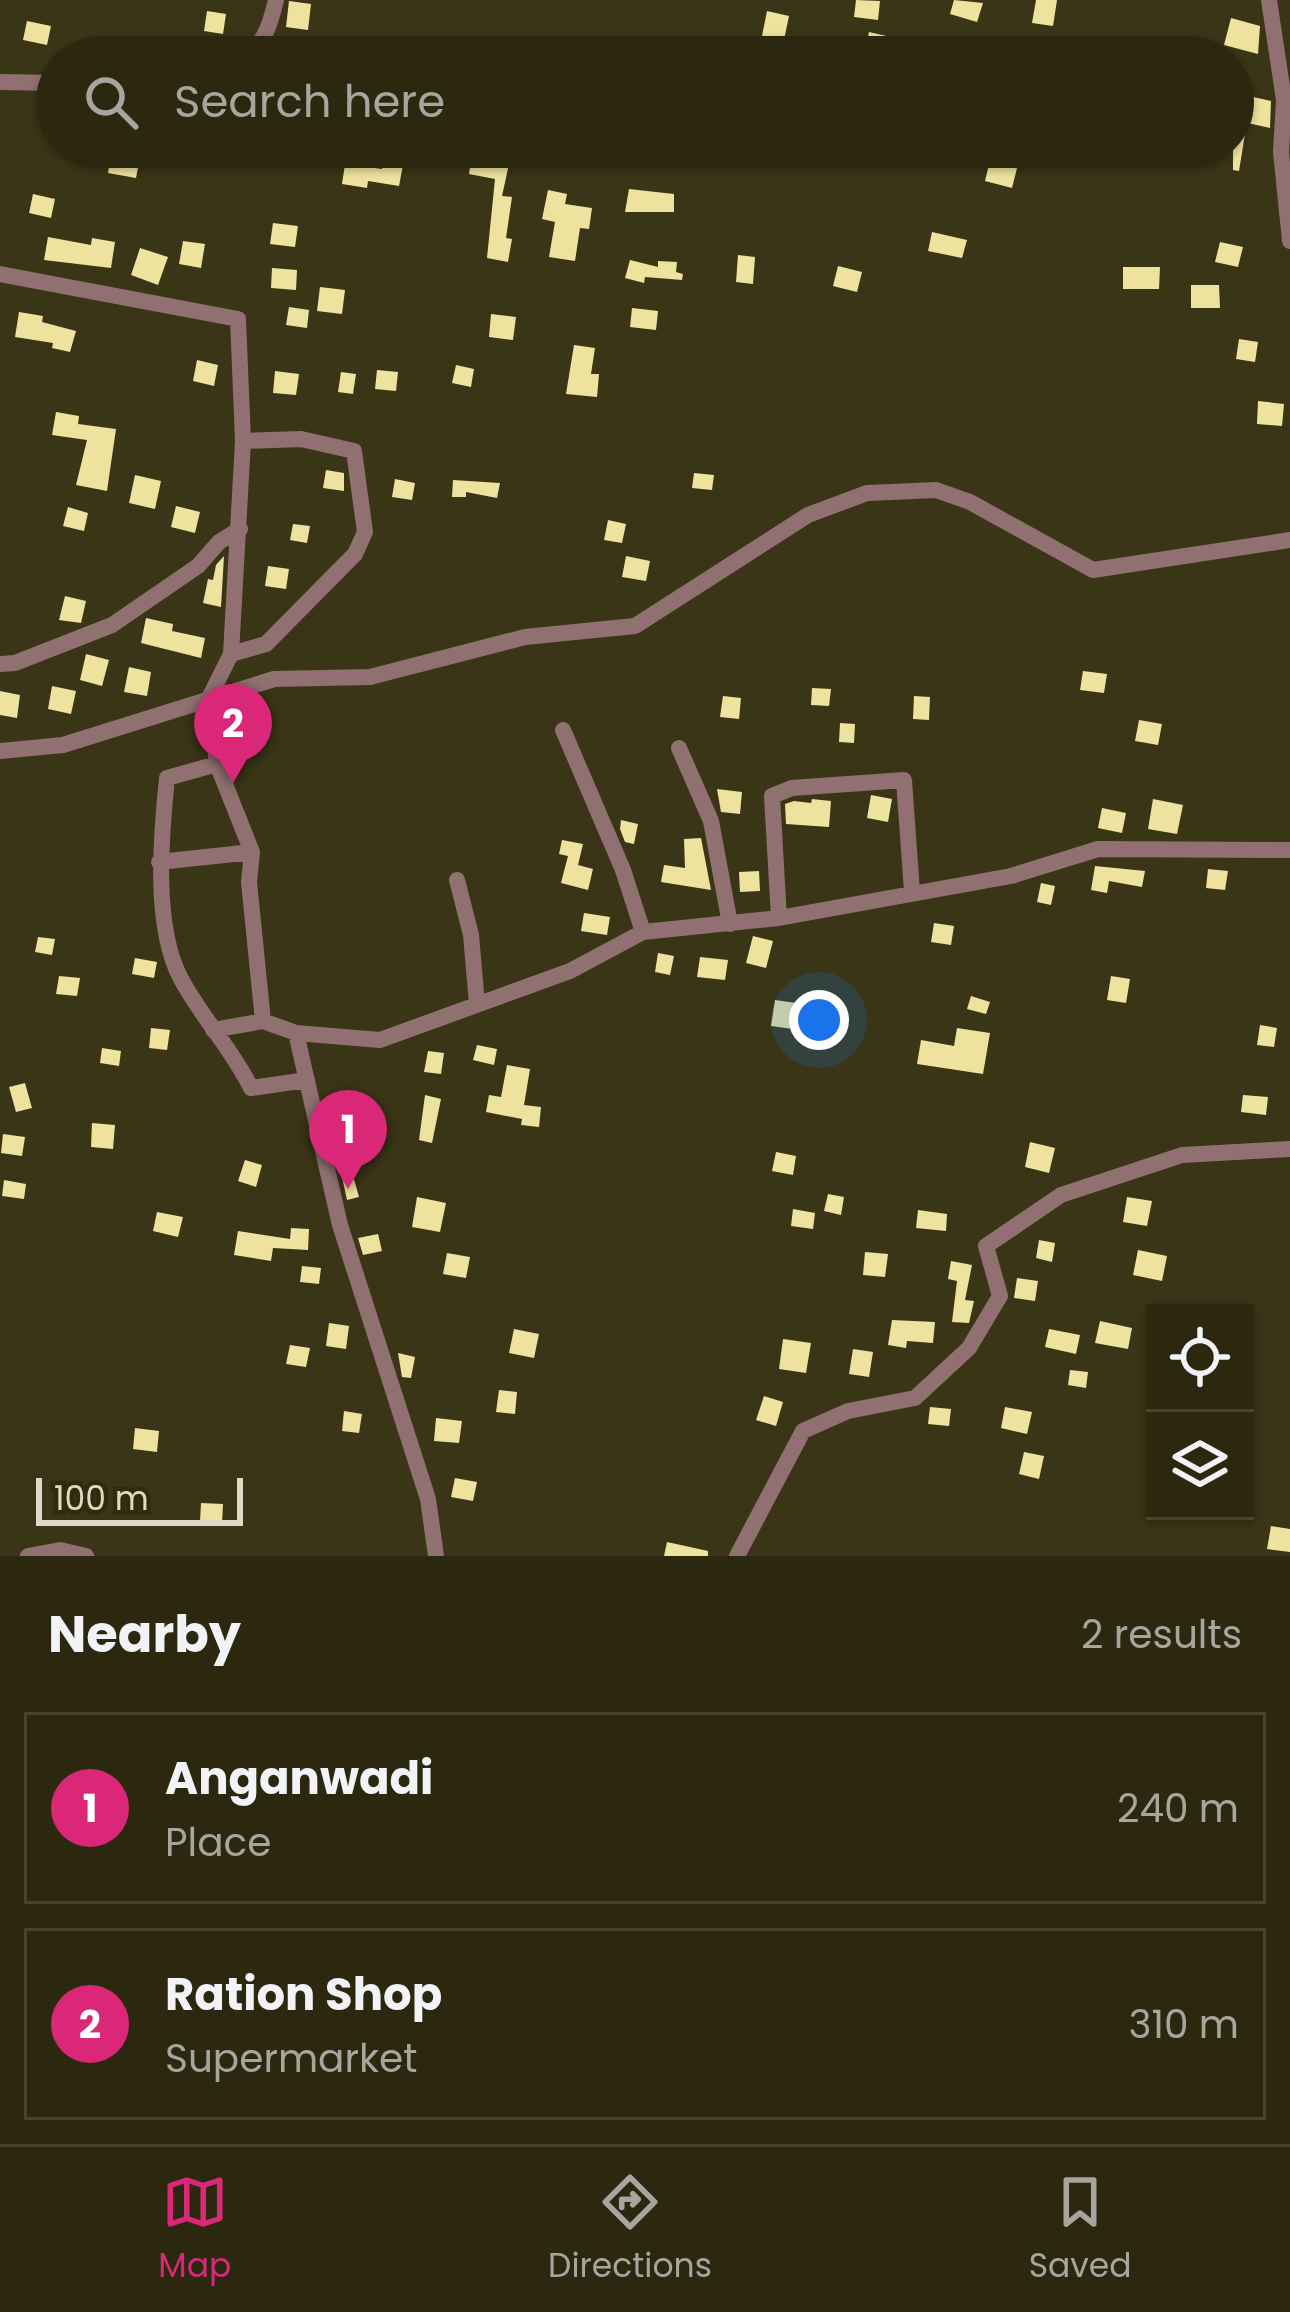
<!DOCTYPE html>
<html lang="en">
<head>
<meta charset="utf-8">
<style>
  :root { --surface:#2c2810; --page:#38341e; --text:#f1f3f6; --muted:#a6a69f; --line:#484430; --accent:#db2777 }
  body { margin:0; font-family:Poppins,sans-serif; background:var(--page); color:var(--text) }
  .controls { position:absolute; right:36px; bottom:36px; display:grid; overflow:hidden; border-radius:0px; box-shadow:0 3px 9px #0004 }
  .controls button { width:108px; height:108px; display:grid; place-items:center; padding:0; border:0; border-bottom:3px solid var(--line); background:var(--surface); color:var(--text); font:60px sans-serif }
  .scale { position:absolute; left:36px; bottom:30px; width:207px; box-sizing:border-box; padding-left:12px; border:6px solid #dddac9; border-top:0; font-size:33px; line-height:42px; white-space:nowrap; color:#dddac9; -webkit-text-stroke:9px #302b0b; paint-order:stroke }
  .you { position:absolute; left:819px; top:1020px; width:42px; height:42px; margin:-30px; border:9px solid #fff; border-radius:50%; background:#1a73e8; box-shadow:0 0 0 18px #1a73e833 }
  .badge { display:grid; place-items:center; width:78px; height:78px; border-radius:50%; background:var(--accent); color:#fff; font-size:39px; font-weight:700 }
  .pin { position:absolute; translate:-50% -99px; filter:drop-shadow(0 3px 6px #0008) }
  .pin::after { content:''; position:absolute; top:63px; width:42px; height:36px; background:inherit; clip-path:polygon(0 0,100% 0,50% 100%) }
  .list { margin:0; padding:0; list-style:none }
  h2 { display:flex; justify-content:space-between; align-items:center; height:156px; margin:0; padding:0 48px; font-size:51px }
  h2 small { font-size:39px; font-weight:400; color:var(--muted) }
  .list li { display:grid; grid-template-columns:78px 1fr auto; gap:36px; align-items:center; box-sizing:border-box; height:192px; margin:0 24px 24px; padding:0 24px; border:3px solid var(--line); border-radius:0px }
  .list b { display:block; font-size:45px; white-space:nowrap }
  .list p { margin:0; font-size:39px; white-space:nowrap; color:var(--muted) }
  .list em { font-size:39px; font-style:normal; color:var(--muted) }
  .icon { flex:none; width:66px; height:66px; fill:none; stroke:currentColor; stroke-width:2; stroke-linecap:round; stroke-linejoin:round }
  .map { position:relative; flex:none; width:1290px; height:1556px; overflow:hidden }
  .search { position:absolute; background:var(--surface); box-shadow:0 3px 9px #0004; left:36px; right:36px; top:36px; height:132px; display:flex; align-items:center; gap:30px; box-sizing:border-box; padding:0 42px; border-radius:66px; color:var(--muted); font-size:45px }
  .sheet { height:588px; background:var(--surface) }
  nav { display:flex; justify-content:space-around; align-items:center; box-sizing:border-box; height:168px; border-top:3px solid var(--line); background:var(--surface); font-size:33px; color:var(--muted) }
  nav a { display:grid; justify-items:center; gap:6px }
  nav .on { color:var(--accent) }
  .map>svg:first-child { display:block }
  .building { fill:#eee39e }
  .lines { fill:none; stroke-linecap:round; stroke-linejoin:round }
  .street { stroke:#907070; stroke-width:16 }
</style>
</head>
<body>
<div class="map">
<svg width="1290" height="1556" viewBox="0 0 1290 1556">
  <rect width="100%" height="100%" fill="#3a3516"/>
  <path class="building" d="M856,0L880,1L878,20L854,17Z
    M954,0L983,3L977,22L950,14Z
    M1036,0H1057L1053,26L1032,23Z
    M289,1L311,4L308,30L286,27Z
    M207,11L226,14L223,34L204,31Z
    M767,11L789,16L784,40L762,36Z
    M1231,18L1260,26L1258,54L1224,45Z
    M27,21L51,26L47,45L23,40Z
    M869,32L891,37L888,54L865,50Z
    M1249,96L1271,101L1270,128L1243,122Z
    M1233,132L1245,134L1239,171L1233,170Z
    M112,147L141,151L136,178L108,173Z
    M990,160L1017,168L1012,188L985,181Z
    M471,161L509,164L502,196L512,197L506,238L512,239L508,262L487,258L495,179L469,174Z
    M383,162L403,165L399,186L368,181L367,188L342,184L345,164L382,169Z
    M629,189L674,194V212H625Z
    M548,190L567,194L565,204L592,208L589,229L580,228L575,261L549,257L555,222L542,219Z
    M33,194L55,199L51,218L29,213Z
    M273,223L298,226L295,247L270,244Z
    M932,232L967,240L962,258L928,251Z
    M48,237L91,245L92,238L115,242L111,268L44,260Z
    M183,241L205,244L201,268L179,264Z
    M1220,242L1243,247L1238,267L1215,262Z
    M140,248L168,257L158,285L131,275Z
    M738,255L755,257L753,284L736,282Z
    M630,260L658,267V261L677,262L676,272L683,274L682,280L645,277L644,283L625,278Z
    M838,266L862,272L857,292L833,286Z
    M1123,267H1160L1159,289H1123Z
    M272,268L297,270L296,290L271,288Z
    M1191,285H1219L1220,308H1191Z
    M320,287L345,290L342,314L317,311Z
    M289,307L309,310L307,328L286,325Z
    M632,308L658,311L656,330L630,327Z
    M19,312L43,316L42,322L76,331L70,352L52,348L53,343L15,337Z
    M491,314L516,317L513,340L489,337Z
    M1239,339L1258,342L1255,362L1236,359Z
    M574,345L595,348L591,374H599L597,397L566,394Z
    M197,360L218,365L214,386L193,381Z
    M456,365L474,369L471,387L452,383Z
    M377,370L398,372L396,391L375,389Z
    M275,371L299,374L296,395L273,393Z
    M341,372L356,374L353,394L338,392Z
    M1258,401L1284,404L1282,426L1257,424Z
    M56,412L79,416L78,424L116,429L107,491L76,485L87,440L52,435Z
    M326,470L344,473V491L323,488Z
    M694,473L714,475L712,490L692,488Z
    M135,475L161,481L155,509L129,503Z
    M395,479L415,483L412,500L392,497Z
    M453,480L500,483L497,498L466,492V497H452Z
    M176,506L200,512L195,533L171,527Z
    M68,507L88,513L84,531L63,526Z
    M608,520L626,524L622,543L604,540Z
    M293,524L310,526L307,543L290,540Z
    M224,556L221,607L203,603L208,579L213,580L216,565Z
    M626,556L650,561L646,581L622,577Z
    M268,566L289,569L286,589L265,586Z
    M65,596L86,601L81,623L59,620Z
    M146,618L173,624L172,631L205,638L201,658L141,643Z
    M86,654L109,660L102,686L80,680Z
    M129,667L151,672L147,696L124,692Z
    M1083,671L1107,674L1104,693L1080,690Z
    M52,686L76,691L71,714L48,709Z
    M812,688L831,689L829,706L811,705Z
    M0,691L20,695L17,718L0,715Z
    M723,696L741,698L739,719L720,717Z
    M914,696L930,697L929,720L913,719Z
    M1139,720L1162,724L1158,745L1135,741Z
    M840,723L855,724L854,743L839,742Z
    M717,789L742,792L740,814L721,812Z
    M871,795L892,799L888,822L867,818Z
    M812,799L831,801L829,827L786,824L785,804L794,801L811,803Z
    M1153,799L1183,805L1177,834L1148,829Z
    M1102,808L1126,813L1122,833L1098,828Z
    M621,820L638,824L634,844L625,842L620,829Z
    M701,838L711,890L661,882L664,865L685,868L684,839Z
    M562,840L583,844L578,865L593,869L588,890L561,883L568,856L559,854Z
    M1095,866L1145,871L1142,887L1109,881L1107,893L1091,890Z
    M1208,869L1228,871L1225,890L1206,888Z
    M759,871L760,891L740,892L739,872Z
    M1041,883L1055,886L1051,905L1037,902Z
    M584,913L610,917L607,935L581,931Z
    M934,923L954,926L951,945L931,942Z
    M753,936L773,941L766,968L746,963Z
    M38,937L55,939L52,955L35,952Z
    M658,953L674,956L670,975L655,972Z
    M700,957L728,960L725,980L697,977Z
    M135,958L157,962L154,978L132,974Z
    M59,976L80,978L77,996L56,994Z
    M1111,976L1130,979L1126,1003L1107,1000Z
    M971,996L990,1002L986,1014L967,1009Z
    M775,1000L796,1003L793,1029L771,1026Z
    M1260,1025L1277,1028L1274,1047L1257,1045Z
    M151,1028L170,1030L167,1050L149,1048Z
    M957,1028L990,1033L983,1074L917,1064L921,1040L954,1046Z
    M477,1045L497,1049L494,1065L473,1060Z
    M102,1048L121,1051L119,1066L100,1063Z
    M428,1051L444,1053L441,1074L424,1072Z
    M507,1065L530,1069L524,1105L541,1107L539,1127L521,1125L522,1119L486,1112L489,1095L501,1097Z
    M25,1083L32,1108L16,1112L9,1087Z
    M425,1095L441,1099L432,1143L419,1140Z
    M1243,1095L1268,1097L1266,1115L1241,1112Z
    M336,1108L358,1111L355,1131L334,1128Z
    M92,1123L115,1125L113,1149L91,1147Z
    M3,1134L25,1137L22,1156L1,1153Z
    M1030,1142L1055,1148L1049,1173L1025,1167Z
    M776,1152L796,1156L793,1175L772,1171Z
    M245,1160L262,1165L256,1187L238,1181Z
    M350,1165L359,1197L347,1200L340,1168Z
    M4,1180L26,1184L24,1199L2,1196Z
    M828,1194L844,1197L841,1215L824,1211Z
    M417,1197L446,1203L440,1232L412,1227Z
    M1127,1197L1152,1201L1147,1226L1123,1222Z
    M793,1209L815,1213L813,1229L791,1226Z
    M918,1210L947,1214L946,1231L916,1228Z
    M157,1212L183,1217L178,1237L153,1231Z
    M291,1228L309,1229L308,1250L273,1248L271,1261L234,1255L238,1231L290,1239Z
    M378,1234L382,1251L363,1255L358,1238Z
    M1039,1240L1055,1243L1052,1262L1036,1258Z
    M1138,1250L1167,1256L1162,1281L1133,1275Z
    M865,1252L888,1254L885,1277L863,1275Z
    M447,1253L470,1257L466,1278L443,1274Z
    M951,1261L972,1265L965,1300L974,1301L969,1323L952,1322L957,1281L948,1279Z
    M302,1266L321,1268L319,1284L300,1282Z
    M1017,1278L1038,1281L1035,1301L1014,1298Z
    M892,1320L935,1322L933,1343L907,1341L906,1348L888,1345Z
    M1100,1321L1132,1328L1128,1349L1095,1343Z
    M329,1323L349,1326L346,1349L326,1346Z
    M514,1329L539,1334L534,1358L509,1353Z
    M1049,1329L1080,1335L1076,1354L1045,1347Z
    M783,1339L811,1343L806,1373L779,1369Z
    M290,1345L310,1348L306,1367L286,1364Z
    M853,1349L873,1352L869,1377L849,1374Z
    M398,1353L415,1357L411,1378L402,1377Z
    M1070,1370L1088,1372L1086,1388L1068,1385Z
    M499,1390L517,1392L515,1414L496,1412Z
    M764,1396L783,1402L776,1426L756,1420Z
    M930,1407L951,1409L949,1426L928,1424Z
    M1005,1407L1032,1412L1027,1434L1001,1428Z
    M344,1411L362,1414L359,1433L342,1431Z
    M436,1418L462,1421L459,1443L434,1441Z
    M135,1428L159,1431L157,1452L133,1449Z
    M1024,1452L1044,1456L1039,1479L1019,1474Z
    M455,1478L477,1482L473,1501L451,1497Z
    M201,1503L223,1504L222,1524L200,1522Z
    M1271,1526L1290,1529V1552L1267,1549Z
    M667,1542L708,1551V1556H664Z"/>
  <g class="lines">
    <path class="street" d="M1269,0L1284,100L1281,152L1290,241
      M189,57C247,47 260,68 276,0
      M0,82L57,83
      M0,274L238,319L243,441L231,654L209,698L217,764L252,852L249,882L263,1021L296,1033L340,1225L428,1499L436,1556
      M231,654L266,644L355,554L365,532L354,451L301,439L243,441
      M0,664L15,663L112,625L198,566L219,542L240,529
      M563,730L623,870L643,932
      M679,748L711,821L730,924
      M0,751L63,745L274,679L370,677L525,637L635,626L808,515L867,493L936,490L970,502L1093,570L1290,540
      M217,764L167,778C161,836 153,927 181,979C202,1018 232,1049 251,1088L307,1080
      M159,862L252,852
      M457,880L471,935L477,1004
      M779,918L772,796L792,788L904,780L912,892
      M213,1030L263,1021
      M296,1033L380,1040L570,971L643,932L779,918L1011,876L1098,849L1290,850
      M28,1556L60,1550L86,1556
      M737,1556L803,1431L848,1411L915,1398L969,1348L1000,1296L986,1246L1061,1195L1182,1155L1290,1149"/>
  </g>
</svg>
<div class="controls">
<button><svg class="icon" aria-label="locate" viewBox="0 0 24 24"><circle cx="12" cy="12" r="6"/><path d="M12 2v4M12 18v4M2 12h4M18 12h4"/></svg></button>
<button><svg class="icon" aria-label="layers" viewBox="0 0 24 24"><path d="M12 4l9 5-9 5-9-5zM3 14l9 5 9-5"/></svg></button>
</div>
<div class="scale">100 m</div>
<div class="you"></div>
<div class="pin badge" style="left:348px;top:1189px">1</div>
<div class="pin badge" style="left:233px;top:783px">2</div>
<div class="search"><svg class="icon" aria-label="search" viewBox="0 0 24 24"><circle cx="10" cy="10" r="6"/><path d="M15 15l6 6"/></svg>Search here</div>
</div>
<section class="sheet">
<h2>Nearby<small>2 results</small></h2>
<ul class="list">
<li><span class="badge">1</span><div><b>Anganwadi</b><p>Place</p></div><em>240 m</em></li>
<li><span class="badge">2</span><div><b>Ration Shop</b><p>Supermarket</p></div><em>310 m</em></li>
</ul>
</section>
<nav>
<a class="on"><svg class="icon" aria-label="map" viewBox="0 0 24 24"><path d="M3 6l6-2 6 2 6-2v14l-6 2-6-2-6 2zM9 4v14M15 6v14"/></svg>Map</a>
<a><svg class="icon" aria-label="directions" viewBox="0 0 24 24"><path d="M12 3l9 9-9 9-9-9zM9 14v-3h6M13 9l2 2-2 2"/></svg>Directions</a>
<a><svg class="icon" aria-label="saved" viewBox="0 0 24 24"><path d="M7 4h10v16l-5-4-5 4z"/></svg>Saved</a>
</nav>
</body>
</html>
